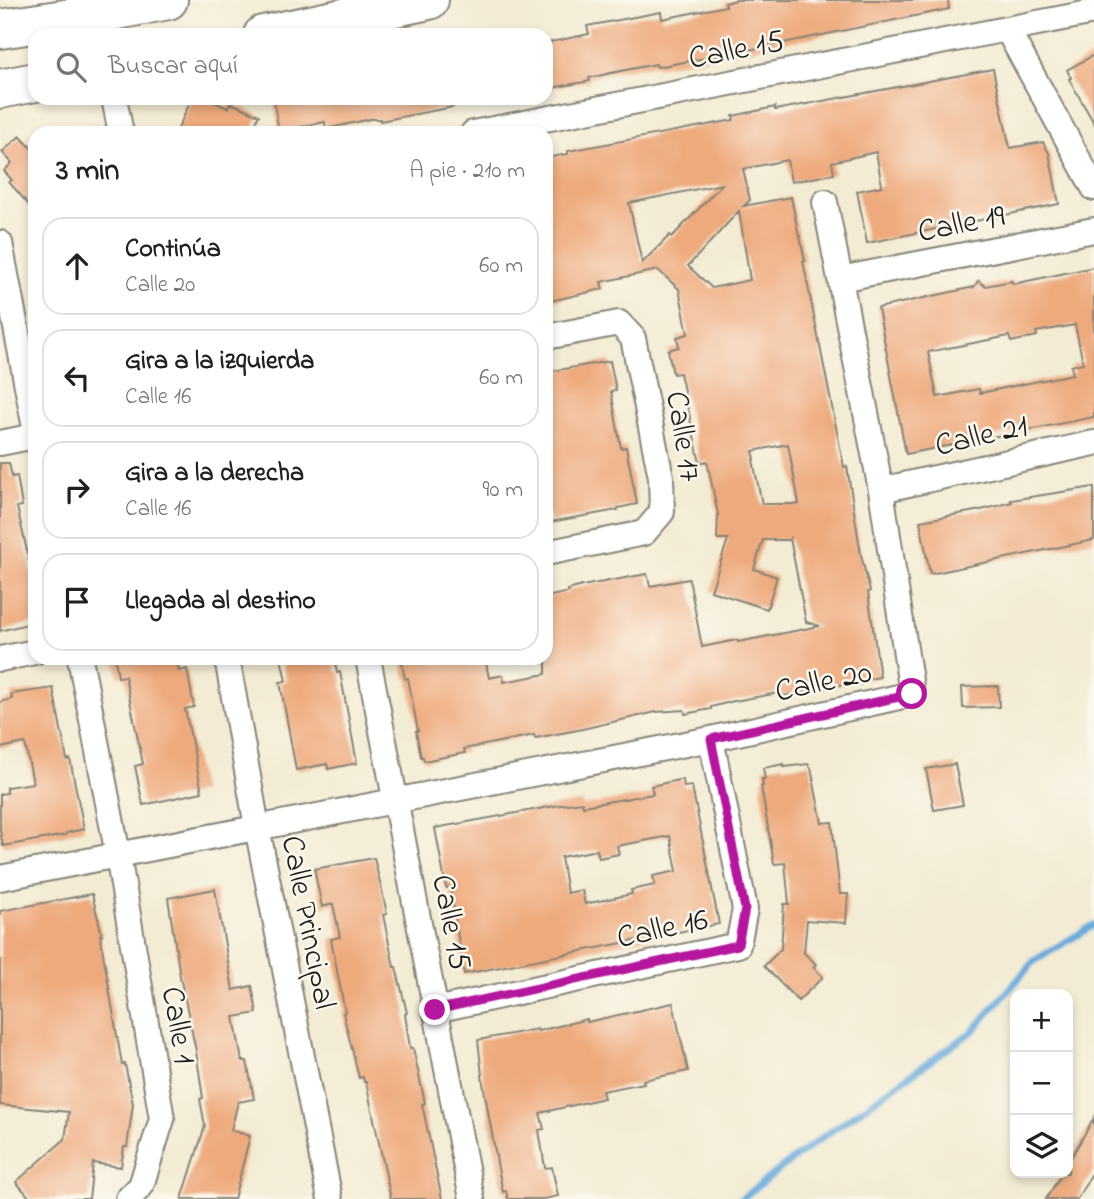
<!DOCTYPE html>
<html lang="es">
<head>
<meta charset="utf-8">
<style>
  :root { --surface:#fff; --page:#f2f2f2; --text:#202124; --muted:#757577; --line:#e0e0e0 }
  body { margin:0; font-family:"Indie Flower",sans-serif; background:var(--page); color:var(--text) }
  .controls { position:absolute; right:21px; bottom:21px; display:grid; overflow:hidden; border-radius:14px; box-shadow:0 4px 10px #0003 }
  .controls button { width:63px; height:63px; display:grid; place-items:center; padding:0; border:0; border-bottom:2px solid var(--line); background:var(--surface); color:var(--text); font:35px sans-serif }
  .stop { position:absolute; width:21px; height:21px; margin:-16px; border:5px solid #b5179e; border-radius:50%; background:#fff }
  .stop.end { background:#b5179e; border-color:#fff; box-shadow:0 2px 7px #0008 }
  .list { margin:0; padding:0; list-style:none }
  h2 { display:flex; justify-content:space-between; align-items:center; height:91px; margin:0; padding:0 28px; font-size:30px }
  h2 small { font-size:23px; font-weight:400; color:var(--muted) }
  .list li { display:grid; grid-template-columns:46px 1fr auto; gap:21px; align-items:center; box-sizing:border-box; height:98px; margin:0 14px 14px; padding:0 14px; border:2px solid var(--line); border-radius:21px }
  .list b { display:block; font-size:26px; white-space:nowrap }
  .list p { margin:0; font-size:23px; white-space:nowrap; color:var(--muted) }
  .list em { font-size:23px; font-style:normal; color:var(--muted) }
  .icon { flex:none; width:38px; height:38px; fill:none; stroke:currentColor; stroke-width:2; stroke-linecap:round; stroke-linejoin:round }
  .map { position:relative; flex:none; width:1094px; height:1199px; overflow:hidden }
  .search { position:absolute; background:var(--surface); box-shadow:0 4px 10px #0003; left:28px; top:28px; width:525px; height:77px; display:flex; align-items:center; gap:18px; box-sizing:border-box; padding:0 24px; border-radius:21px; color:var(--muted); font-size:26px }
  .panel { position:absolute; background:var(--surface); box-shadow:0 4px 10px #0003; left:28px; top:126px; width:525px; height:539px; border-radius:21px }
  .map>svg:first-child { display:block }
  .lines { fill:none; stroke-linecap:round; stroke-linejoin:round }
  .stream { stroke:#67aadc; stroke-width:7 }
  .building { fill:#eea97c; fill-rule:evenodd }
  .street-casing { stroke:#888478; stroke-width:28 }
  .highway-casing { stroke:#888478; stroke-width:42 }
  .street { stroke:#fff; stroke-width:24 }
  .highway { stroke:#fff; stroke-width:38 }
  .route { stroke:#b5179e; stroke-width:9 }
  .labels { text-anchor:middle; stroke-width:5; stroke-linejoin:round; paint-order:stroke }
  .street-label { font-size:32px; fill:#1c1c1c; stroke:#fbf7ec }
</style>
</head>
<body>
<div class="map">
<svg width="1094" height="1199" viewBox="0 0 1094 1199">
  <rect width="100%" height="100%" fill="#fbf7ec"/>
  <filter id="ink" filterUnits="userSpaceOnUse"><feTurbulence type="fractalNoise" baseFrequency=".0143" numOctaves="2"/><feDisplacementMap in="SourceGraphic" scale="14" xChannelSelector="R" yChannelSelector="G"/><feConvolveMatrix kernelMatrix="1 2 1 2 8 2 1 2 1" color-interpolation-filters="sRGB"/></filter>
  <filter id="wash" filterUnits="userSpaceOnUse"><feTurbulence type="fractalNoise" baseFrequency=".00686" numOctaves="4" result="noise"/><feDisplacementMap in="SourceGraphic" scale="28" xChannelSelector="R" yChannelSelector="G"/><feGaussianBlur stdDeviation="1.57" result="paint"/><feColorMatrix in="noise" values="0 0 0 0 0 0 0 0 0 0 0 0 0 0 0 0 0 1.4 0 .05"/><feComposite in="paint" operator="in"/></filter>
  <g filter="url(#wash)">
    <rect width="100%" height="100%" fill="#f3ebd3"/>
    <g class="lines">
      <path class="stream" d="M741,1199L813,1144L973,1031L1034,961L1094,925"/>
    </g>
    <g id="blocks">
      <path class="building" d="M736,0H948L949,9L749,50L657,67L656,64L611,73L589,78L590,81L551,88L546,63V43L589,34L587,26L661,12L662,19L726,6L725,3Z
        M1094,55V123L1069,79L1071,78L1067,70Z
        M993,69L1010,148L1043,142L1049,153L1059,204L867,243L857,191L882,186L876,152L832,162L834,174L791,182L787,160L743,169L750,200L744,206L791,197L799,236H800L805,261H803L844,467L847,466L861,555L870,591L868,592L880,677L780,697L779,693L734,701L711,707V709L685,714L684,710L656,712L578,730L535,738L534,735L464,749L465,753L424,761L423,757H421L416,731H418L408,678L405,679L401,658H485L489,678L503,675L504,682L546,674V597L569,592L568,590L582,586L647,574L650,586L689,579L702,647L737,640L738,642L820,626L806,622L790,538L789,540H763L754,569L777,577L767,609L711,591L728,539H717L718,514L707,461L700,463L680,373L673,374L668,350L679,347L677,337L688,334L679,289L658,270L601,282L603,289L546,302V158L568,154V151L734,120L733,116L775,107V110ZM722,184L672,237L670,235L642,263L629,203ZM739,211L750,280L712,288L688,266ZM788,444L799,504H762L753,460L755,459L753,451Z
        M192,98H205L228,108L231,103L259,115L251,133H176Z
        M273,98H452L453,107L380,121V119H370L326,129L325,122L279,131Z
        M20,136L35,152V212L9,182L12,180L4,171L12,163L2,152Z
        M1094,267V417L906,454L878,308L974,287L978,281L985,286L1012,281L1013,284ZM1075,325L1083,363L1071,366L1073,374L980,393L979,389L937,397L928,352L1009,336L1011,342L1037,336L1036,332Z
        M610,361L616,390L611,391L621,448L626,447L637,504L618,508V510L550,522L549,515H546V372Z
        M0,463H9L12,477L17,476L22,506L17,507L35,586V622L0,631Z
        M1094,487V540L930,574L920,521L981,510L1012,502L1011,500Z
        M115,658H176L179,671L187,669L194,707L185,709L202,792L143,805L135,766L143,764L125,676L118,677Z
        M281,658H334L337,673L340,672L357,763L328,769L327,764L296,770L280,682L286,681Z
        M998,686L999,707L963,708L962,687Z
        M53,688L67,760L70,759L84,829L66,833V835L3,846L0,831V794L7,793V787L33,783L25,743L0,748V702L12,699L11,694Z
        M784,764V767L808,764L811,768L822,823L832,822L840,894H848L846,923L807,920L804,953L816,964L813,967L823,977L798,1001L764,966L781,949L784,904H789L785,863L774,864L761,786H763L762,779H765L763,768Z
        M955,764L963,805L934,810L926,769Z
        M683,779L684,787L692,786L719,924L464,974L450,887L446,888L435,828L560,805L582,802L583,806L653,794L651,786ZM670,836L677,871L653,876L655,885L631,890L632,894L585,904L582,890L567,893L561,857L597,850L599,858L619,854L617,846Z
        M374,858L383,895L387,914L383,915L394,967H396L407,1013L405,1014L410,1048H413L425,1103L422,1104L442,1199H391L366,1082H364L363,1077L359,1078L343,1013L345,1012L331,939L340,937L333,904L322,907L314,869Z
        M215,889L233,990L252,986L257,1013L234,1017L242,1061H247L254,1099L238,1102L231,1130L250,1136L234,1199H182L205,1126L200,1099L203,1098L196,1051L180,976L168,898Z
        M92,894L102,935H100L122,1065L125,1064L133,1104L127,1147H124L121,1167L93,1163L89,1199H31L16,1182L65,1139L69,1112L0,1105V911Z
        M673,1003L688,1071L643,1080L644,1083L602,1091L604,1098L540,1113L544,1129L539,1130L545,1168L552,1167L558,1196L544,1199H508L506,1191L503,1192L498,1168L483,1083L478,1040L537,1029L538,1031L587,1019V1022Z
        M1094,1118V1170L1077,1199H1046L1062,1173H1068V1163Z"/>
    </g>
  </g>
  <g filter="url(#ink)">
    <use href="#blocks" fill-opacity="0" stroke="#888478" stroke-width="2"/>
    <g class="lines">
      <defs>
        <path id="street" d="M1007,29L1094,188
          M114,98L121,133
          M473,133L1094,12
          M0,243L35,428
          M840,279L1094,230
          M546,337L619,323L633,338L661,477L662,512L644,533L546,553
          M0,443L35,436
          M881,490L1094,443
          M80,658L118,855L162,1119L141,1186L128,1199
          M227,658L257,827L330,1199
          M368,658L472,1199
          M0,659L35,652
          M0,878L711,739L912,694L881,490L825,202
          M435,1010L738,945L745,909L711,739"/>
        <path id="highway" d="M0,29L97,14L168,0
          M263,35L429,0
          M0,89L35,82"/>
      </defs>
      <use href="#street" class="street-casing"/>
      <use href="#highway" class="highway-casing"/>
      <use href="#street" class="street"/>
      <use href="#highway" class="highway"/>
    </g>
  </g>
  <g class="lines" filter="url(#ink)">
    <path class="route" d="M435,1010L738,945L745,909L711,739L912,694"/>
  </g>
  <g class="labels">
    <g class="street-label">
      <text transform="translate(736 48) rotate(-11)" y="11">Calle 15</text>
      <text transform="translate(961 222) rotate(-11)" y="11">Calle 19</text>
      <text transform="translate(981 434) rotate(-13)" y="11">Calle 21</text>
      <text transform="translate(685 436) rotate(81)" y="11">Calle 17</text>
      <text transform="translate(823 680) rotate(-12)" y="11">Calle 20</text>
      <text transform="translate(310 922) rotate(79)" y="11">Calle Principal</text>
      <text transform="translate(453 922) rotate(79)" y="11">Calle 15</text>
      <text transform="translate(662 927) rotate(-12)" y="11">Calle 16</text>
      <text transform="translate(180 1025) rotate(80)" y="11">Calle 1</text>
    </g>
  </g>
</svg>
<div class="controls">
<button>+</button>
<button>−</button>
<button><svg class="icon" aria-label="layers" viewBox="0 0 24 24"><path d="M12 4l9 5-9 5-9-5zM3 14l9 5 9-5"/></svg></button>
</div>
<div class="stop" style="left:912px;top:694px"></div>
<div class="stop end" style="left:435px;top:1010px"></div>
<div class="search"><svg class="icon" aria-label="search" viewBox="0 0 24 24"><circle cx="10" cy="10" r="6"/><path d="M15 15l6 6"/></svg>Buscar aquí</div>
<section class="panel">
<h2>3 min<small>A pie · 210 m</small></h2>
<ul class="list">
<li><svg class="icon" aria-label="ahead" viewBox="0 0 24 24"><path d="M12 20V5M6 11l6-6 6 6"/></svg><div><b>Continúa</b><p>Calle 20</p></div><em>60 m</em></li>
<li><svg class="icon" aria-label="left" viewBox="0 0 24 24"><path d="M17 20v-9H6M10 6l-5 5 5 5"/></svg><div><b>Gira a la izquierda</b><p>Calle 16</p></div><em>60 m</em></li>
<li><svg class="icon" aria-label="right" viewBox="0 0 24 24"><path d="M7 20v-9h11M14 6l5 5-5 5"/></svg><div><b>Gira a la derecha</b><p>Calle 16</p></div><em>90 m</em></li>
<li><svg class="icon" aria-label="arrive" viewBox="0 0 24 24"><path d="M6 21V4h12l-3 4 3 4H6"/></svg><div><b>Llegada al destino</b></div></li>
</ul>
</section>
</div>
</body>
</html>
